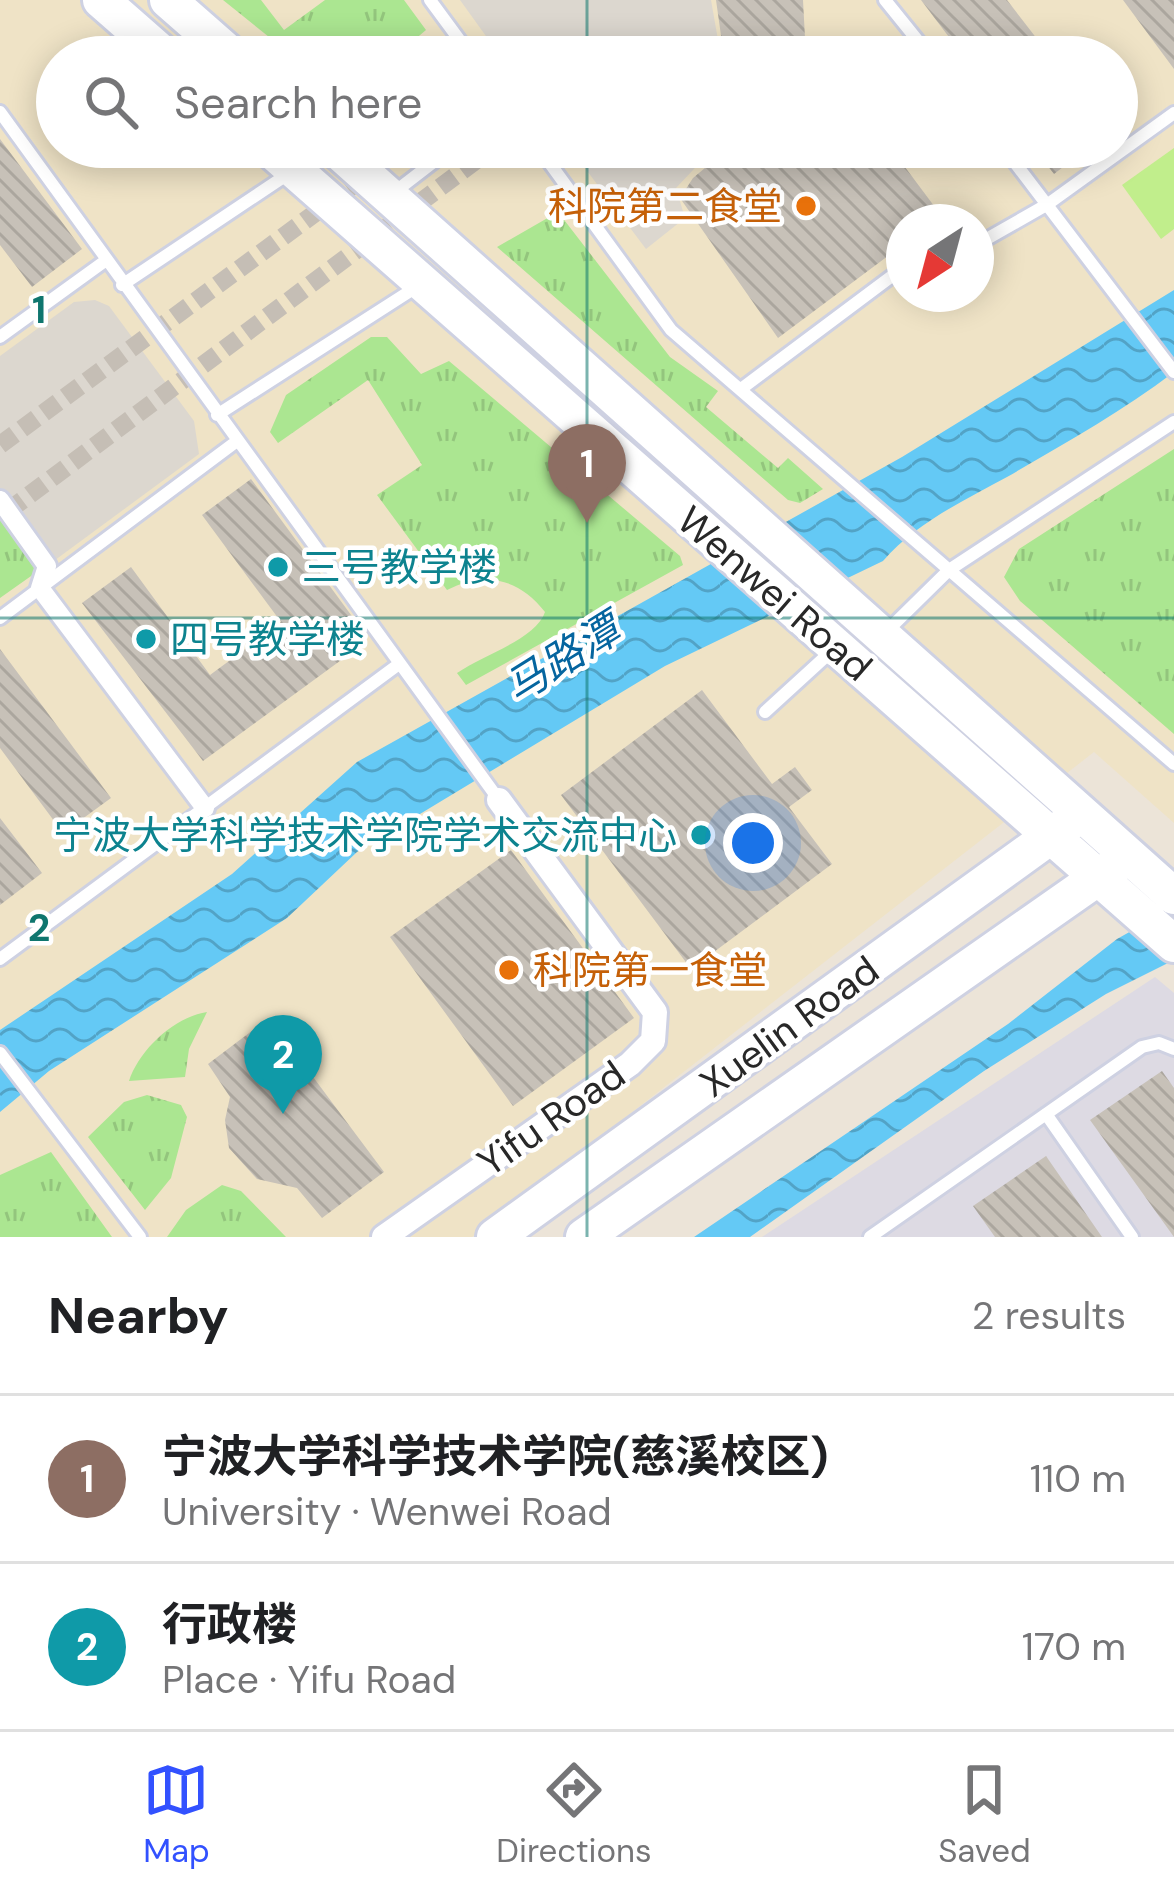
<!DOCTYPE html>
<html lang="en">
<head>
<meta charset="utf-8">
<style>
  :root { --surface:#fff; --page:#f6f6f6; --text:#202124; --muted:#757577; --line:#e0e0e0; --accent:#3251ff }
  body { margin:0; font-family:"DM Sans","Noto Sans SC",sans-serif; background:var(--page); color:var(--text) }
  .compass { position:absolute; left:886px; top:204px; width:108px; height:108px; border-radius:50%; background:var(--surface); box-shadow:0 6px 30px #0003; rotate:216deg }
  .you { position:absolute; left:753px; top:843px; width:42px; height:42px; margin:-30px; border:9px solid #fff; border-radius:50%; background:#1a73e8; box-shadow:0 0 0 18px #1a73e833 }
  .badge { display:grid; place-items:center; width:78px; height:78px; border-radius:50%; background:var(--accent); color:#fff; font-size:39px; font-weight:700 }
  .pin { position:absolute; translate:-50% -99px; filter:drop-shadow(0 3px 6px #0008) }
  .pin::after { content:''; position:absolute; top:63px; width:42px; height:36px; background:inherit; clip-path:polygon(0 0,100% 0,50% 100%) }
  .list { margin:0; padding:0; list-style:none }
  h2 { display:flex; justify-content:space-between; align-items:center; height:156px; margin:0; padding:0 48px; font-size:51px }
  h2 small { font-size:39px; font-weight:400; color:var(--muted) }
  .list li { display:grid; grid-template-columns:78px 1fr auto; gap:36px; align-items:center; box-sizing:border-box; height:168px; padding:0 48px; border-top:3px solid var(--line) }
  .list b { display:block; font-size:45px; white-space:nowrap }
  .list p { margin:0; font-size:39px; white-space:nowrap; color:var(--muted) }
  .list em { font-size:39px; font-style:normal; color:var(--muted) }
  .icon { flex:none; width:66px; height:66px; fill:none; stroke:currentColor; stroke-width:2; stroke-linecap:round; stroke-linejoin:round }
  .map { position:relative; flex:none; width:1174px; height:1237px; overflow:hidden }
  .search { position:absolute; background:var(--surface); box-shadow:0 6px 30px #0003; left:36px; right:36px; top:36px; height:132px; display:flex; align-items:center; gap:30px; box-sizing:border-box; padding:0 42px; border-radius:66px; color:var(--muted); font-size:45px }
  .sheet { height:492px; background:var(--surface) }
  nav { display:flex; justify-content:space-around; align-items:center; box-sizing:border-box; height:168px; border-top:3px solid var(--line); background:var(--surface); font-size:33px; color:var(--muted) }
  nav a { display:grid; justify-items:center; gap:6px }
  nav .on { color:var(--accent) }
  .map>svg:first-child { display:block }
  .industrial { fill:#dddae3 }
  .education { fill:#efe3c6; fill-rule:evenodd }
  .grass { fill:url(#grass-tufts) }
  .pitch { fill:#c1ee8c }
  .plaza { fill:#dcd7cf }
  .water { fill:url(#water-waves) }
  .building { fill:url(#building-back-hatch) }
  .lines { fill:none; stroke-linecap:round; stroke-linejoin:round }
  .pedestrian-tunnel { stroke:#c5beb5; stroke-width:18; stroke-dasharray:18 9; stroke-linecap:butt }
  .service-casing { stroke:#ced1e2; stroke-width:18 }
  .pedestrian-casing { stroke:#ced1e2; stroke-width:24 }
  .minor-casing { stroke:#ced1e2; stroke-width:30 }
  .secondary-casing { stroke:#ced1e2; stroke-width:42 }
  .service { stroke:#fff; stroke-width:12 }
  .pedestrian { stroke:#fff; stroke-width:18 }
  .minor { stroke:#fff; stroke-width:24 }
  .secondary { stroke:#fff; stroke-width:36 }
  .grid { fill:none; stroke:#0f766e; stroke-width:3; stroke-opacity:0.55 }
  .food-dot { fill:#e8710a; stroke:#fff; stroke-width:4.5 }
  .culture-dot { fill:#0f9aa8; stroke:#fff; stroke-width:4.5 }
  .labels { text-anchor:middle; stroke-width:9; stroke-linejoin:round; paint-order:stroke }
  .food-label { font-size:39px; fill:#c56008; stroke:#fff; text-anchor:end }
  .culture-label { font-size:39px; fill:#0d838f; stroke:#fff; text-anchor:start }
  .street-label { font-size:39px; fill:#282828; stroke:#fff }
  .water-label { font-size:42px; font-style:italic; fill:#05659f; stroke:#fff }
  .grid-label { font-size:39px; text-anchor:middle; font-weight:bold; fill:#0f766e; stroke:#fff; stroke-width:9; stroke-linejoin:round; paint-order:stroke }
</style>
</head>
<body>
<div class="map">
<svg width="1174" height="1237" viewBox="0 0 1174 1237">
  <defs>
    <pattern id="grass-tufts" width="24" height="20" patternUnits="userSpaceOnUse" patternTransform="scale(3)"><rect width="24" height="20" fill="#abe691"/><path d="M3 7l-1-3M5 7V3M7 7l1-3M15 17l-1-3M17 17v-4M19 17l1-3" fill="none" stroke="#93c57d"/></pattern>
    <pattern id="water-waves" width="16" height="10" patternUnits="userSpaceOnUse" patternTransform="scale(3)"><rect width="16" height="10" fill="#64c9f5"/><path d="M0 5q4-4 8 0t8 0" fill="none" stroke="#52a3c6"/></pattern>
    <pattern id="building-back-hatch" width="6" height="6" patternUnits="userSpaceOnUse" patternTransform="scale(3)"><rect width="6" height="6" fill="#c7c1b8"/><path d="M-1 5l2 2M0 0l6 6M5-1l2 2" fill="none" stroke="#aba69e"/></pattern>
  </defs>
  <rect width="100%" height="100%" fill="#ece4d8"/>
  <path class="industrial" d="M1155,977L1174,993V1237H762Z"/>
  <path class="education" d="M0,0H1174V823L1094,752L472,1237H0ZM57,57H1117V147H57ZM904,222H976V294H904Z"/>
  <path class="grass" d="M223,0H261L284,30L325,0H404L426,30L394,57H294Z
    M558,212L670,357L718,391L706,407L778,468L788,458L823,489L800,503L788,500L497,247Z
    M371,337H387L421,374L449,361L680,556L683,565L466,685L457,673C485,654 536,639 545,612C519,578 484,571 447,590L377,495L422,465L368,380L278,443L270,432L286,395Z
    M1174,449V734L1020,601L1004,577L1019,549Z
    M0,513L41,569L0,598Z
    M207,1012L189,1049L185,1077L129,1081C139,1050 174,1017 207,1012Z
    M147,1095L181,1105L187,1117L171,1178L145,1210L88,1137L124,1102Z
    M51,1152L112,1237H0V1175Z
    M222,1185L241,1191L286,1237H167L186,1210Z"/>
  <path class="pitch" d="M1174,148V229L1161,239L1122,185Z"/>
  <path class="plaza" d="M460,0H711L721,57H501Z
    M569,147H707L711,151L676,188L685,218L646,249Z
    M95,300L109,306L194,421L199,454L47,566L0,500V356L74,302Z"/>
  <path class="water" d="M1174,290V372C1121,412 1064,444 1007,477C963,501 916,523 883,561L665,666L357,852L287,918L49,1071L0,1112V1030L232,874L357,762L902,457Z
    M1174,907V960L1106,994L984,1071L750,1237H694L1008,1024L1117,939Z"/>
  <path class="building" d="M716,0H803L806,57H724Z
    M921,0H1007L1051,57H964Z
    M1123,0H1174V69Z
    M0,139L82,249L32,287L0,245Z
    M730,147H890L946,222H904V244L778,338L680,198L693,178Z
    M1033,147H1089L1054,174Z
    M251,479L354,619L328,637L344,658L203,761L82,603L131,567L210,675L268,632L281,622L202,515Z
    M0,649L111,798L63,833L0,748Z
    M702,690L772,784L795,767L812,790L789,807L832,864L691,969L561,795Z
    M0,818L42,873L0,905Z
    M511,850L634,1018L513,1106L390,937Z
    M269,1018L384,1172L322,1218L297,1188L257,1179L229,1148L225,1120L230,1097L208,1064Z
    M1162,1071L1174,1088V1237L1090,1120Z
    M1046,1156L1102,1237H995L973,1206Z"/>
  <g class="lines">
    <path class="pedestrian-tunnel" d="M0,445L405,147
      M8,511L494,147"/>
    <defs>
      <path id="service" d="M430,0L472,57
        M885,0L931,57
        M0,112L499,800
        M538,147L671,330L1174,764
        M1003,147L1174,372
        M392,194L453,147
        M976,245L1048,204L1174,113
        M122,285L291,172
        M0,337L105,261
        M741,389L904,267
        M217,415L418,286
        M949,570L1174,422
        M0,618L237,441
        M887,631L950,569
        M765,712L835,648
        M0,959L399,664
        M0,1053L140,1237
        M1046,1114L1132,1237
        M870,1237L1142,1047L1159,1043L1174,1049"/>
      <path id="pedestrian" d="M0,500L47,566L40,588L205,808"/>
      <path id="minor" d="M384,1237L630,1064L653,1041L655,1012L499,800"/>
      <path id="secondary" d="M101,0L166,57
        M168,0L233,57
        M268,147L1174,944
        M334,147L1174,896
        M495,1237L1070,822
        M584,1237L1117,864"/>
    </defs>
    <use href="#service" class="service-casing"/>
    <use href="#pedestrian" class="pedestrian-casing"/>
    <use href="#minor" class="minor-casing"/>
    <use href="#secondary" class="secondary-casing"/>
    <use href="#service" class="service"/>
    <use href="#pedestrian" class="pedestrian"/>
    <use href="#minor" class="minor"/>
    <use href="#secondary" class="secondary"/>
  </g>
  <path class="grid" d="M587,0V57M587,147V1237M0,618H1174"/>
  <g class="food-dot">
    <circle cx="806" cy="206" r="12"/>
    <circle cx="509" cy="970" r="12"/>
  </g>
  <g class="culture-dot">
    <circle cx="278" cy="567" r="12"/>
    <circle cx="146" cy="639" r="12"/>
    <circle cx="701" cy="835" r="12"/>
  </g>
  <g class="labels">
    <g class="food-label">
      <text x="782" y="220">科院第二食堂</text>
      <text x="533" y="984" text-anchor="start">科院第一食堂</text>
    </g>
    <g class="culture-label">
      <text x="302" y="581">三号教学楼</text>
      <text x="170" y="653">四号教学楼</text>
      <text x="677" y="849" text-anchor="end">宁波大学科学技术学院学术交流中心</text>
    </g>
    <g class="street-label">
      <text transform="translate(775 593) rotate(41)" y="14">Wenwei Road</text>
      <text transform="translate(789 1026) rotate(-36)" y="14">Xuelin Road</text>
      <text transform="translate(551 1118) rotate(-35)" y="14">Yifu Road</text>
    </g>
    <g class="water-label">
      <text transform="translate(562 658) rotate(-32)" y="15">马路潭</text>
    </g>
  </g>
  <g class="grid-label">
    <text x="39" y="323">1</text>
    <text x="39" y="941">2</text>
  </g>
</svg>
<svg class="compass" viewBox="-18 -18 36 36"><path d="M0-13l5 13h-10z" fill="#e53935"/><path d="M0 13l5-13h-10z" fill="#757577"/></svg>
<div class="you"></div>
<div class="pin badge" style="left:587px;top:523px;background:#8d6e63">1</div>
<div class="pin badge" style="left:283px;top:1114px;background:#0f9aa8">2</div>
<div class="search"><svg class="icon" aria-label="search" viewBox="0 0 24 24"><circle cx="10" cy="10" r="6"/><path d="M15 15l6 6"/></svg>Search here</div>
</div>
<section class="sheet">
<h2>Nearby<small>2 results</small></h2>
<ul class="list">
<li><span class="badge" style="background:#8d6e63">1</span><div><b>宁波大学科学技术学院(慈溪校区)</b><p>University · Wenwei Road</p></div><em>110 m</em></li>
<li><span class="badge" style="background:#0f9aa8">2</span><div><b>行政楼</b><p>Place · Yifu Road</p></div><em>170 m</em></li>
</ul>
</section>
<nav>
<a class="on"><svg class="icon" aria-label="map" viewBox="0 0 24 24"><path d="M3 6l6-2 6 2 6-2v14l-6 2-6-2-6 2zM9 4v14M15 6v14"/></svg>Map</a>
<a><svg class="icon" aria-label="directions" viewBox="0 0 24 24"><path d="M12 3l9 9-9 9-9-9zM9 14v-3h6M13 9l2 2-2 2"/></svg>Directions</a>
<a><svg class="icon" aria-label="saved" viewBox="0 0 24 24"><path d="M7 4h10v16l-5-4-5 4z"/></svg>Saved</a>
</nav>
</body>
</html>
